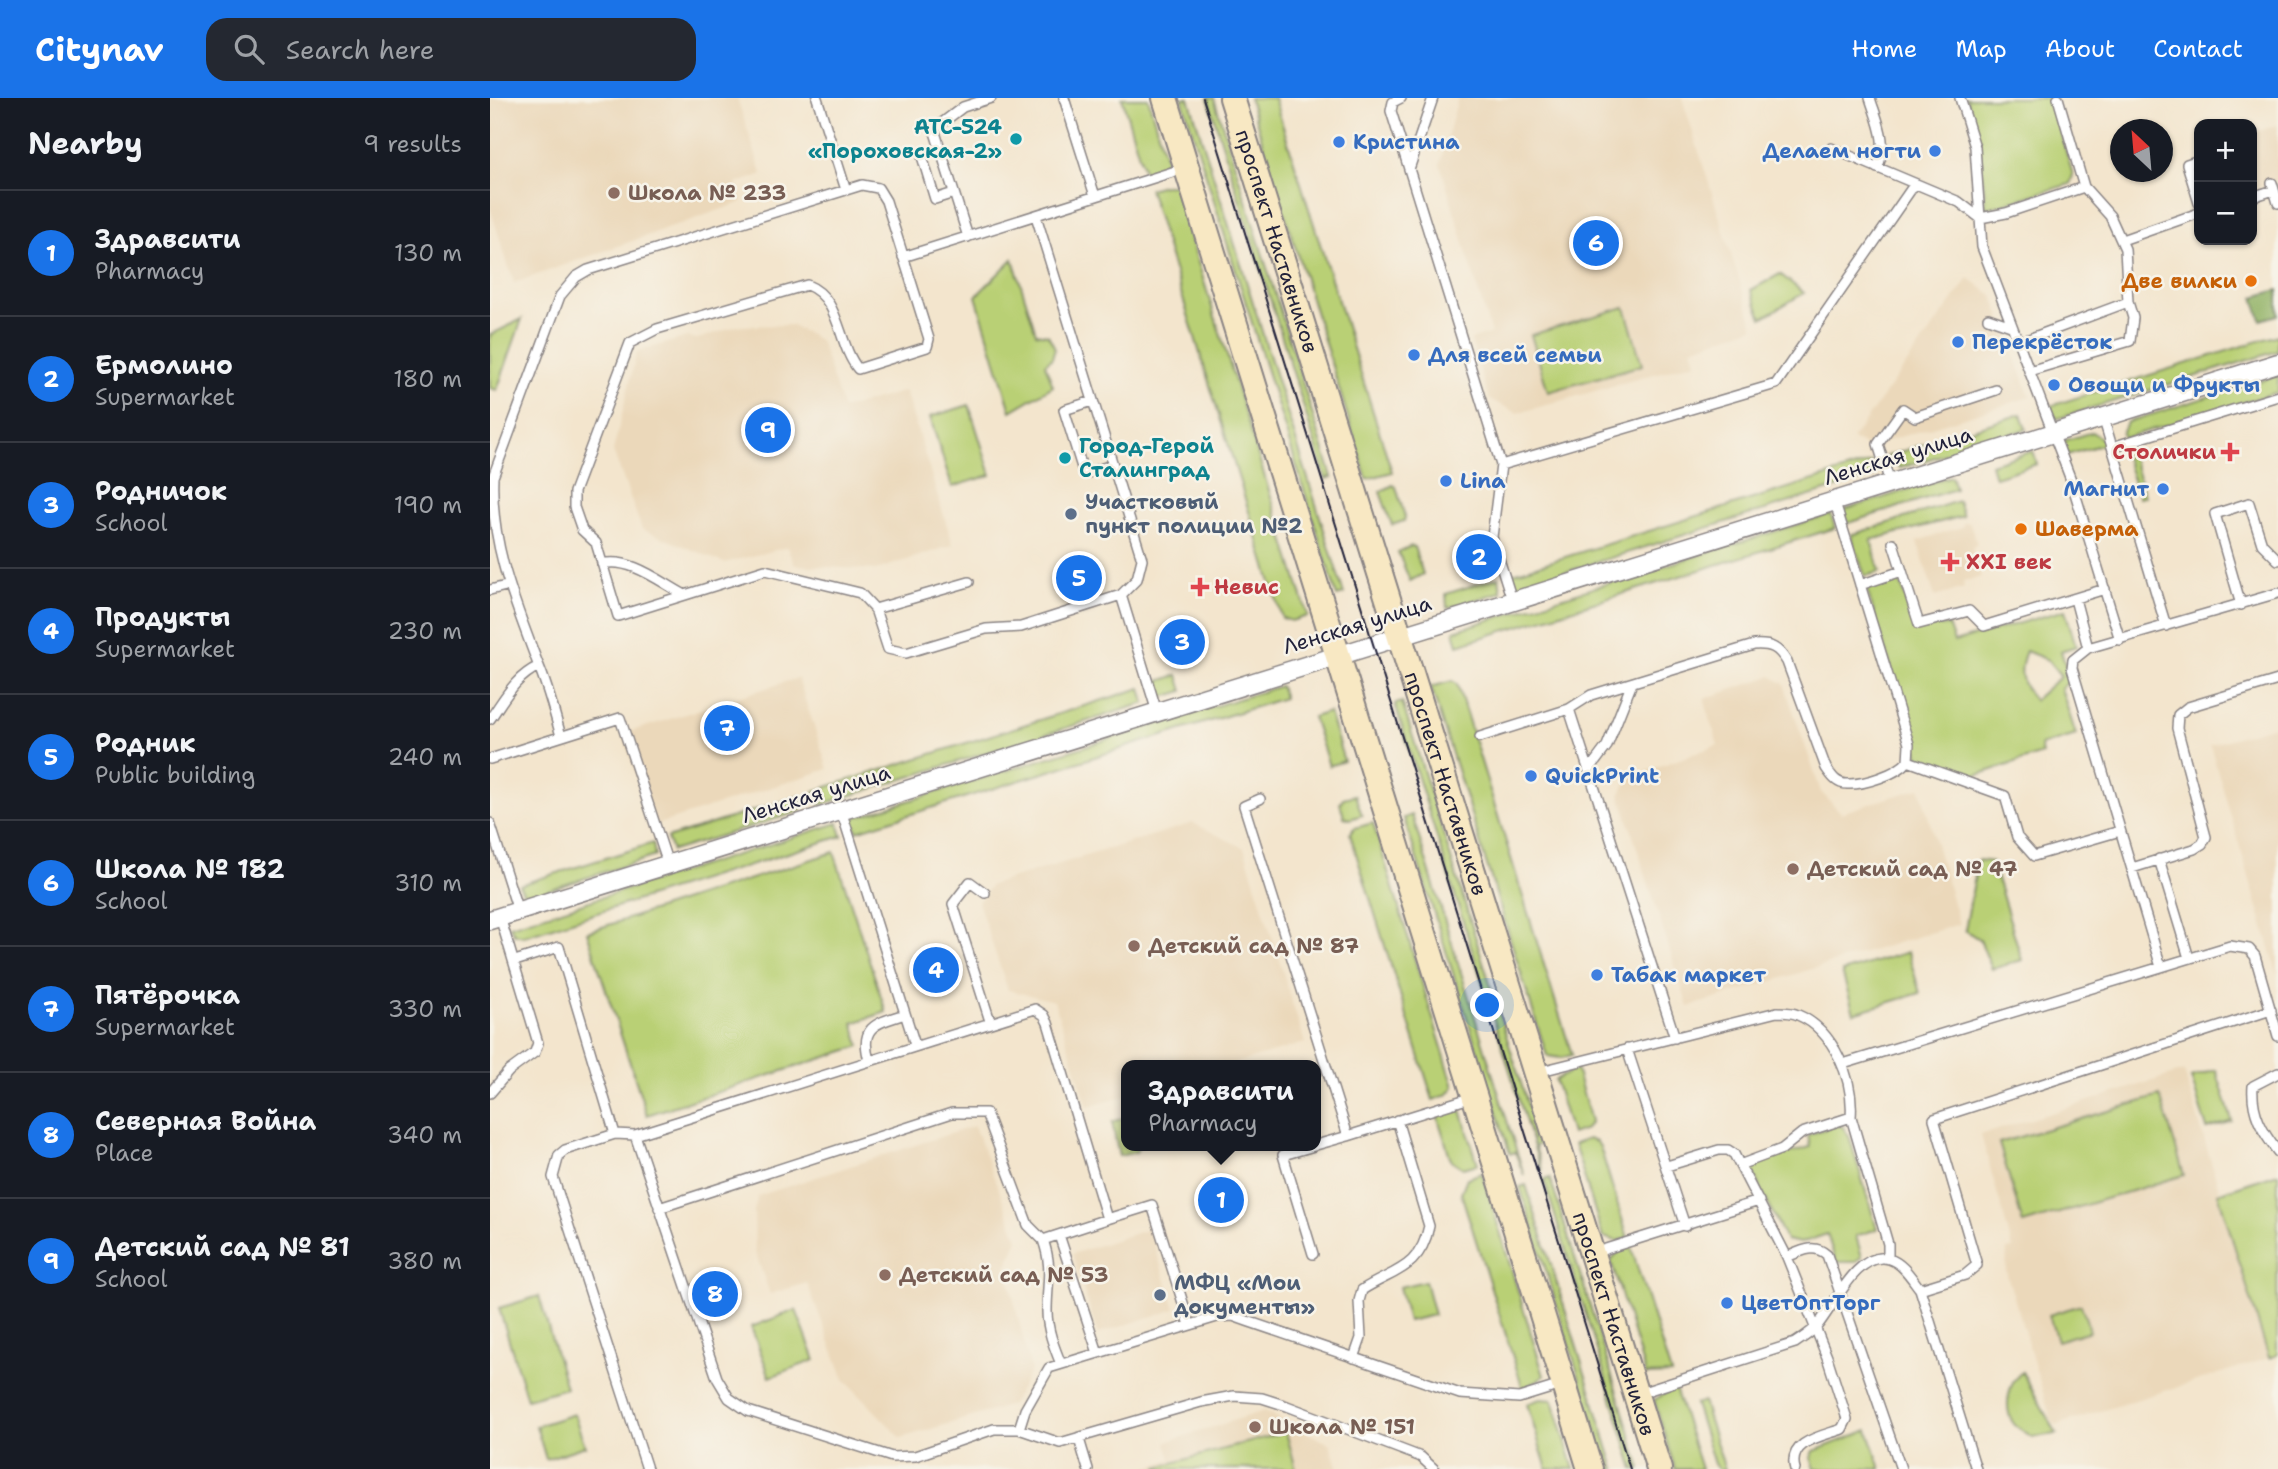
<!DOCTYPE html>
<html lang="en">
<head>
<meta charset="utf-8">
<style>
  :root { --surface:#171b24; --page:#242831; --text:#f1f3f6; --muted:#9ea1a6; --line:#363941; --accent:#1a73e8 }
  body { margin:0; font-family:"Shantell Sans",sans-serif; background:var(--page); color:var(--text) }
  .controls { position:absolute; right:21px; top:21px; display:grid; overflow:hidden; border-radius:14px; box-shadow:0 2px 5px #0004 }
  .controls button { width:63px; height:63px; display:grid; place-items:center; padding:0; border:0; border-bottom:2px solid var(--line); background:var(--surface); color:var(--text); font:35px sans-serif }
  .compass { position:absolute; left:1620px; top:21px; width:63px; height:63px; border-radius:50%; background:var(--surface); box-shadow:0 2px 5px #0004; rotate:334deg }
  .you { position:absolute; left:998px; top:908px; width:24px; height:24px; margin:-18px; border:5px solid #fff; border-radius:50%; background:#1a73e8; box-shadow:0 0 0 10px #1a73e833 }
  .badge { display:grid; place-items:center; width:46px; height:46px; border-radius:50%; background:var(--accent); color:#fff; font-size:23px; font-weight:700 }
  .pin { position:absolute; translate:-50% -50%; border:4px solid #fff; box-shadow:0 2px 7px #0006 }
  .popup { position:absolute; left:631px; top:962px; width:200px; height:91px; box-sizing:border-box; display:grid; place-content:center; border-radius:14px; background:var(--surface); filter:drop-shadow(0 2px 5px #0005); font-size:23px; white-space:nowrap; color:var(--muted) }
  .popup b { font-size:26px; color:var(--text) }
  .popup::after { content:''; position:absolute; left:50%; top:100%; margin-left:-14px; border:14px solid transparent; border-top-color:var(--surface) }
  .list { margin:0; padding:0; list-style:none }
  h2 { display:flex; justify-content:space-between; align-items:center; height:91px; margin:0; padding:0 28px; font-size:30px }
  h2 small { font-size:23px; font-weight:400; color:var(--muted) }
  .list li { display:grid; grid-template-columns:46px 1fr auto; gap:21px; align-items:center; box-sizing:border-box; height:126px; padding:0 28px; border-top:2px solid var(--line) }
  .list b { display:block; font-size:26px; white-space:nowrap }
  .list p { margin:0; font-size:23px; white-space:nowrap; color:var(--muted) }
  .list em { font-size:23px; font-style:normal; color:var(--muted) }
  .icon { flex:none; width:38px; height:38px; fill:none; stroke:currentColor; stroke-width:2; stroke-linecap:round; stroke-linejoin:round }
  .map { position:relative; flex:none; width:1788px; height:1371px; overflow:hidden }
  header { display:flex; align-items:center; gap:42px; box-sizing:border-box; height:98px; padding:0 35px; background:var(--accent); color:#fff }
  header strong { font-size:33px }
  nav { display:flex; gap:38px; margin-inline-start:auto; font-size:24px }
  .search { width:490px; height:63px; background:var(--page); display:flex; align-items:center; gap:18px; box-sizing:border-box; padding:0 24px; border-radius:21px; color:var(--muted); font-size:26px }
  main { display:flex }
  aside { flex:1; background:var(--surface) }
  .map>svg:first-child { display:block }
  .built { fill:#ebd8ba }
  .green { fill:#b9d075; stroke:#6e7958; stroke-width:2; fill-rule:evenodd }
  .forest { fill:#92b266; stroke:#5a6a50; stroke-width:2 }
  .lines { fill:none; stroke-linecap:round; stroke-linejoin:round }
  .lane-casing { stroke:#8a8484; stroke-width:12 }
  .street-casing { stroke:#8a8484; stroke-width:21 }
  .secondary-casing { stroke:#8a8484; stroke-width:28 }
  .lane { stroke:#fff; stroke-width:9 }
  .street { stroke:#fff; stroke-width:18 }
  .secondary { stroke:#f8e8c3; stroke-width:24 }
  .tram { stroke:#22223b; stroke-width:2 }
  .culture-dot { fill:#0f9aa8; stroke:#f7f3e8; stroke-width:2.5 }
  .shop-dot { fill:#3f7fe0; stroke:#f7f3e8; stroke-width:2.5 }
  .education-dot { fill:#8d6e63; stroke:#f7f3e8; stroke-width:2.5 }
  .food-dot { fill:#e8710a; stroke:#f7f3e8; stroke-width:2.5 }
  .health-dot { fill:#e0444e; stroke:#f7f3e8; stroke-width:2.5 }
  .service-dot { fill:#5c6f8a; stroke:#f7f3e8; stroke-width:2.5 }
  .labels { text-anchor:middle; stroke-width:5; stroke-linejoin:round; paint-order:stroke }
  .culture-label { font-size:21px; font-weight:bold; fill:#0d838f; stroke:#f7f3e8; text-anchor:end }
  .shop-label { font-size:21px; font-weight:bold; fill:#366cbe; stroke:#f7f3e8; text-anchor:start }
  .education-label { font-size:21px; font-weight:bold; fill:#785e54; stroke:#f7f3e8; text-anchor:start }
  .street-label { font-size:21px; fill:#22223b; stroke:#f7f3e8 }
  .food-label { font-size:21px; font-weight:bold; fill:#c56008; stroke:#f7f3e8; text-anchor:end }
  .health-label { font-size:21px; font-weight:bold; fill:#be3a42; stroke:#f7f3e8; text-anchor:start }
  .service-label { font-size:21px; font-weight:bold; fill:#4e5e75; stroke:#f7f3e8; text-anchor:start }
</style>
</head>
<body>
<header>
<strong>Citynav</strong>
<div class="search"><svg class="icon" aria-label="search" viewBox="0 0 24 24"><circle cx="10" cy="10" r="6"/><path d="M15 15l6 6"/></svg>Search here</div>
<nav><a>Home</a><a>Map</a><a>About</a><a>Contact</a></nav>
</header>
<main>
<aside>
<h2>Nearby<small>9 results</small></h2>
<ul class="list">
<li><span class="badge">1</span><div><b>Здравсити</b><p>Pharmacy</p></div><em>130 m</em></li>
<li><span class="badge">2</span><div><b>Ермолино</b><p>Supermarket</p></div><em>180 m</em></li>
<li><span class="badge">3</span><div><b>Родничок</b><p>School</p></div><em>190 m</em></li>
<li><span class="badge">4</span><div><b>Продукты</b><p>Supermarket</p></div><em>230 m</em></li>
<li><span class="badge">5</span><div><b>Родник</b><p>Public building</p></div><em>240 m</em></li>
<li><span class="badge">6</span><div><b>Школа № 182</b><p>School</p></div><em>310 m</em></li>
<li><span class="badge">7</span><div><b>Пятёрочка</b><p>Supermarket</p></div><em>330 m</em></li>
<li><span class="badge">8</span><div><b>Северная Война</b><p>Place</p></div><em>340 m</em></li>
<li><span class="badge">9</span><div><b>Детский сад № 81</b><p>School</p></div><em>380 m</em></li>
</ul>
</aside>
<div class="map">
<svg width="1788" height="1371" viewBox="0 0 1788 1371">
  <rect width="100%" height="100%" fill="#f7f3e8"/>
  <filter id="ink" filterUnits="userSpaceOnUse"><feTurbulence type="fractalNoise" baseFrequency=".0143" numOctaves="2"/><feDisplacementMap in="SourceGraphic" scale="14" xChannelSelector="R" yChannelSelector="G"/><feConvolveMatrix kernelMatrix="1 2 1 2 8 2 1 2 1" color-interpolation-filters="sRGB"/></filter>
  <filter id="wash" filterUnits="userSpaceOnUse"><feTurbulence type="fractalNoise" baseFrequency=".00686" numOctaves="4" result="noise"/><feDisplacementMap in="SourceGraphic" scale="28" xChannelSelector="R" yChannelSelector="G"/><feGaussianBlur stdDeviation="1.57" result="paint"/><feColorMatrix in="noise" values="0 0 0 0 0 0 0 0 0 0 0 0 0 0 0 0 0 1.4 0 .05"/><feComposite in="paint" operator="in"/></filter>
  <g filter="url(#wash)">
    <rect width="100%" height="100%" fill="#f3e5cd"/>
    <path class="built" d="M0,0H247L272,76L246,86L252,104L24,185L0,110Z
      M968,0H1192L1264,229L1202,250L1206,264L1028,315L999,301L981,242L1001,235L950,66Z
      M1788,27V83L1762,91V35Z
      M1479,180L1503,198L1540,299L1377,349L1362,341Z
      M301,227L330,242L353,311L415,293L463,447L386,472L305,467L297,449L234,465L152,431L123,353L147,254L197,239L208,241L247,228Z
      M1474,424L1480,425L1487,446L1482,450L1491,479L1473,484L1474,490L1445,499L1427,443L1472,429Z
      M1281,578L1294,586L1331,694L1351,715L1430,690L1469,826L1198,909L1130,697L1140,679L1228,647L1214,601Z
      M308,580L338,671L162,728L133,636Z
      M1788,627V877L1720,647Z
      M703,725L754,750L815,945L740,967H636V998L598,1009L564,903L518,892L488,804L501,787Z
      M1694,973L1779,1260L1566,1327L1561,1321L1516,1173L1517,1152L1523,1151L1491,1037Z
      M484,1028L528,1141L516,1170L541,1272L521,1307L411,1340L354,1281L317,1185L280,1196L265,1154L264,1113L268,1098Z
      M659,1131L685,1211L608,1236L582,1156Z
      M774,1313L840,1346L848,1371H654L681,1361L676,1344Z"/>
    <path class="green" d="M632,0H658L676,62L667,71L654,75Z
      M692,0H699L854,496L847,498Z
      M718,0H724L842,379L836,381Z
      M759,0H784L902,374L877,381Z
      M1476,0H1560L1583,77L1580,86L1496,111L1489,42Z
      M673,87H684L818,518L801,523L792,520L659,91Z
      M523,161L546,235L558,237L565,250L562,260L555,266L563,288L521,313L486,198Z
      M1290,176L1314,195L1272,220L1261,192Z
      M1135,209L1152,267L1058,294L1041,237Z
      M32,221L7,292L0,290V237Z
      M1788,237V253L1566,321L1560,308Z
      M1788,277V294L1634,340L1632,335L1637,324Z
      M479,307L501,377L462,389L440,319Z
      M1531,316L1536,331L1410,370L1397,358Z
      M1602,334L1617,345L1577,357L1573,343Z
      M1639,349L1655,398L1649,400L1633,352Z
      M1543,353L1547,366L1505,379L1501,366Z
      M1382,364L1384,378L1027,489L1020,476Z
      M1461,378L1465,391L1358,425L1354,412Z
      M903,387L906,389L915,419L914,423L902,427L890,394Z
      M1468,403L1473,418L1381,442L1390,474L1375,478L1361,437Z
      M1341,416L1345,430L968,547L964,533Z
      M921,448L924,449L933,476L920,483L908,454Z
      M1408,478L1426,530L1458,527L1464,544L1575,512L1586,548L1571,553L1580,583L1571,590L1586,637L1550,648L1552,656L1481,679L1429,660L1376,489ZM1536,553L1558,562L1571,578L1544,602C1530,586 1528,572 1536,553Z
      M1009,479L1011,494L957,510L956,496Z
      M688,577L693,593L670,600L666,584Z
      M962,583L967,586L1082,957L1071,960L1057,958L941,589Z
      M790,588L794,600L367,733L363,720Z
      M651,590L655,605L330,707L324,693Z
      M912,604L1050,1046L1045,1048L1052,1072H1051L905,606Z
      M839,614L854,663L839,668L823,619Z
      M865,697L872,717L860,721L854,719L850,705L853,700Z
      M310,698L311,713L182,753L177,740Z
      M922,717L1034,1077L1025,1054L1020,1056L914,720Z
      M348,725L352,738L34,838L24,836L20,828Z
      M883,725L964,989L957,997L943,1002L860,736L864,730Z
      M163,745L165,758L36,799L29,787Z
      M344,754L396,914L363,925L370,948L157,1017L97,834Z
      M1488,762L1502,764L1532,862L1502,871L1490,842L1475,832Z
      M1418,854L1430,895L1364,915L1352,874Z
      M1086,971L1101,1023L1096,1031L1081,1036L1065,982Z
      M1726,972L1742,1023L1717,1031L1701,980Z
      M1670,998L1694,1077L1533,1126L1509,1045Z
      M964,1011L971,1012L988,1066L973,1070L961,1062L947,1017Z
      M636,1019V1048H649L646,1054L629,1058L622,1024Z
      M1345,1027L1352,1028L1359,1038L1387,1131L1366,1138L1372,1159L1365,1164H1346L1337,1136L1311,1145L1296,1142L1262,1073L1265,1065L1320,1049L1318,1037Z
      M1098,1041L1107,1044L1110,1049L1138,1140L1127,1143L1113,1139L1084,1046Z
      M992,1075L1054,1278L1033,1291L971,1095L977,1080Z
      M1788,1075L1787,1257L1779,1260L1728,1095Z
      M1060,1080L1151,1371H1144L1054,1082Z
      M1036,1087L1125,1371H1118L1030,1089Z
      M1141,1149L1181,1276L1156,1277L1121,1163L1130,1152Z
      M935,1183L944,1217L918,1223L909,1189Z
      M49,1198L76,1290L37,1301L9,1210Z
      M1591,1207L1600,1233L1567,1243L1559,1217Z
      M306,1212L325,1262L280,1279L261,1229Z
      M1532,1274L1567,1336L1543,1339C1537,1335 1528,1331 1524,1326C1513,1312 1518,1284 1532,1274Z
      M1185,1290L1211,1371H1185L1164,1302Z
      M1050,1301L1063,1302L1084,1371H1057L1037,1306Z
      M1213,1304L1235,1371H1228L1224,1366L1205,1306Z
      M84,1316L95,1348L56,1361L46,1328Z
      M1378,1332L1391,1371H1325L1321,1360L1324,1353Z
      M796,1334L806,1371H668V1369Z"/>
    <path class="forest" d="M1788,192V217L1771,222L1764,199Z"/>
  </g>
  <g filter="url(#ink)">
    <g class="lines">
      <defs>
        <path id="lane" d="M327,0L356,92
          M574,0L605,98
          M911,0L903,4L901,13L1011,367L1002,439L1022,502
          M1380,0C1388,25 1399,46 1387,70
          M1470,0L1485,49L1492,149L1581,382L1630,542
          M1341,50L1469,104L1490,120L1516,115L1594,89
          M431,55L445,101L464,95
          M1709,62L1697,66L1709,105
          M919,71L943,0
          M1782,85L1788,105
          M1762,99L1784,92
          M478,139L444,31L473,9L501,0
          M1632,142L1709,115
          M413,159L695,70
          M1498,220L1521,228
          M1528,245L1638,204
          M1539,273L1640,243L1643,220L1638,204L1635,151L1620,118L1594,89L1568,0
          M603,303L574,312L594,376L622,367
          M1613,319L1676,528
          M1622,349L1788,298
          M1011,367L1286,286L1424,87
          M1400,385L1388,346L1413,311L1425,319L1506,292
          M1403,445L1429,526L1479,513L1494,528L1615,491
          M112,466C141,459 170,484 195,497
          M1370,487L1412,473
          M0,492L16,488
          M631,497L667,614
          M1585,501L1598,550
          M1751,507L1725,416L1759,405L1772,446L1788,462
          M385,511L479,484
          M1079,611L1185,940
          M0,621C15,600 25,579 49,568
          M71,638C64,614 58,589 48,566C25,505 0,446 3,379L70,198L86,179L98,172L372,87L388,90L396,103L439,241L437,249L368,271C347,245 351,200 317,187L167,231L140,245L84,394V409L92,432L106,445L128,518L275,472L370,495L385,511L398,551L416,555L496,531L531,529L631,497L647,481L652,461L546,118
          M990,639L1079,611L1101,597L1264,547C1281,546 1288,549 1297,564L1336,670C1341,677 1346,686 1357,686C1373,687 1408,676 1418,663L1419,646L1344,402
          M0,661L130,620L178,766
          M1418,663L1515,698L1527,739L1544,758L1630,733
          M1099,672L1117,648L1142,585
          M770,701L754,708L858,1038L983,999
          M351,712L425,947
          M0,725L28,813
          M1669,761L1699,860
          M1642,770L1704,751L1712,746L1716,739L1687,630L1688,617L1698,609L1788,582
          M495,795L480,784L463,806L500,923
          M25,863L69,849L125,1036
          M1671,869L1582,570L1583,562L1598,550L1788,495
          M1137,951L1195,1128
          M379,962C369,928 387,925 415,916
          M1353,966L1740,848L1759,851L1765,858L1788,938
          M1047,974L1287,914C1293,914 1302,914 1308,917C1344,932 1364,982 1361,1019L1398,1146V1160
          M1788,975L1763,988C1761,1014 1772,1034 1788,1054
          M0,995L19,973L45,954L48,945L10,819
          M145,1037L545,911L554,917L558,925L617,1121L553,1142L538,1127L496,1015H462L169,1110
          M826,1047L858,1038
          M1252,1066L1292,1051L1312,1035L1361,1019
          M1177,1068L1229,1052H1238L1244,1056L1297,1159L1337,1259L1357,1321L1352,1331C1333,1338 1297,1343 1305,1371
          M617,1121L662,1107L700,1227
          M569,1137L608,1255
          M553,1142C563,1170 557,1184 557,1213C557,1231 564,1249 571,1266
          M1103,1155L1269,1103
          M823,1156L793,1057L824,1048
          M1297,1159C1311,1153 1324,1145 1337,1157L1411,1371
          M1430,1191L1475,1177L1487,1167L1444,1021L1781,912
          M864,1260L871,1240L869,1203L872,1192C903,1172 930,1172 939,1128L907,1022
          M1147,1296L1305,1245C1312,1240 1321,1235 1327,1228C1343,1210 1368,1151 1399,1161C1413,1165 1422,1181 1430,1191L1486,1371
          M529,1331L535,1312L559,1270L727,1219L743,1218L757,1223L970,1296L1029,1300L1071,1287
          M589,1341L598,1371
          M157,1371L63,1079L69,1057L75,1052L125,1036L145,1037L227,1280L239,1300L258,1313L402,1359L425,1358L504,1331H529L570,1345L711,1304L744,1298L772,1300L797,1308L931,1359L944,1371"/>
        <path id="street" d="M0,822L1788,265"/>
        <g id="secondary">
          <path d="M675,0L1100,1371"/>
          <path id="s1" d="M742,0L1169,1371"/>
        </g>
      </defs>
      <use href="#lane" class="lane-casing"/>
      <use href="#street" class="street-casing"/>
      <use href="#secondary" class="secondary-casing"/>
      <use href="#lane" class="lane"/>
      <use href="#street" class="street"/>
      <use href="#secondary" class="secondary"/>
      <path class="tram" d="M713,0L1140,1371"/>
    </g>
  </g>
  <g class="culture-dot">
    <circle cx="526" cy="41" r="7"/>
    <circle cx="575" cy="360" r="7"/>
  </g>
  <g class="shop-dot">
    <circle cx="849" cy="44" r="7"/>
    <circle cx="1445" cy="53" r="7"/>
    <circle cx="1468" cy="244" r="7"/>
    <circle cx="924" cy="257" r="7"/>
    <circle cx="1564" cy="287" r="7"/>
    <circle cx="956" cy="383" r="7"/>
    <circle cx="1673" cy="391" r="7"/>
    <circle cx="1041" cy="678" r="7"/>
    <circle cx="1107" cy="877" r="7"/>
    <circle cx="1237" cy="1205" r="7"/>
  </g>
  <g class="education-dot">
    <circle cx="124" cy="95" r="7"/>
    <circle cx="1303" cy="771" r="7"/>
    <circle cx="644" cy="848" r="7"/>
    <circle cx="395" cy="1177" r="7"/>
    <circle cx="765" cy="1329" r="7"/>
  </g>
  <g class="food-dot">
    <circle cx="1761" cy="183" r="7"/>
    <circle cx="1531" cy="431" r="7"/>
  </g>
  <g class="health-dot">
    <path d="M1736.5 343.5h7v7h7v7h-7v7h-7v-7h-7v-7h7z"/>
    <path d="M1456.5 453.5h7v7h7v7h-7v7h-7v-7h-7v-7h7z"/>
    <path d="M706.5 478.5h7v7h7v7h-7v7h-7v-7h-7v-7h7z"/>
  </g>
  <g class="service-dot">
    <circle cx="581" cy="416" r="7"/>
    <circle cx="670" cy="1197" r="7"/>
  </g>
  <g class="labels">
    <g class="culture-label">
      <text x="512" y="36">АТС-524<tspan x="512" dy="24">«Пороховская-2»</tspan></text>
      <text x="589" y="355" text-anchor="start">Город-Герой<tspan x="589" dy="24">Сталинград</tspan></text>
    </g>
    <g class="shop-label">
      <text x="863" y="51">Кристина</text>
      <text x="1431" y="60" text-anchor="end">Делаем ногти</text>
      <text x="1482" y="251">Перекрёсток</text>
      <text x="938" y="264">Для всей семьи</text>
      <text x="1578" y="294">Овощи и Фрукты</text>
      <text x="970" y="390">Lina</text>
      <text x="1659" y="398" text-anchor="end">Магнит</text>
      <text x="1055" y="685">QuickPrint</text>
      <text x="1121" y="884">Табак маркет</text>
      <text x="1251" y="1212">ЦветОптТорг</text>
    </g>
    <g class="education-label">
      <text x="138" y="102">Школа № 233</text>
      <text x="1317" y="778">Детский сад № 47</text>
      <text x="658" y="855">Детский сад № 87</text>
      <text x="409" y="1184">Детский сад № 53</text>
      <text x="779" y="1336">Школа № 151</text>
    </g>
    <g class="street-label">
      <text dy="7" stroke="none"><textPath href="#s1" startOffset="150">проспект Наставников</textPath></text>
      <text transform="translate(1408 358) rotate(-17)" y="7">Ленская улица</text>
      <text transform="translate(867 527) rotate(-17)" y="7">Ленская улица</text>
      <text dy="7" stroke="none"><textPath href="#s1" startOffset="718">проспект Наставников</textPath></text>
      <text transform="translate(326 696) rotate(-17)" y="7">Ленская улица</text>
      <text dy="7" stroke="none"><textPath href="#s1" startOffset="1284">проспект Наставников</textPath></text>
    </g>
    <g class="food-label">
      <text x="1747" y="190">Две вилки</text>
      <text x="1545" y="438" text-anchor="start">Шаверма</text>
    </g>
    <g class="health-label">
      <text x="1726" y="361" text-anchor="end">Столички</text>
      <text x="1476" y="471">XXI век</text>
      <text x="724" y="496">Невис</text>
    </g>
    <g class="service-label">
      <text x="595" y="411">Участковый<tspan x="595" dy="24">пункт полиции №2</tspan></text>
      <text x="684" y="1192">МФЦ «Мои<tspan x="684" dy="24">документы»</tspan></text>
    </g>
  </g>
</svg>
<div class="controls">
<button>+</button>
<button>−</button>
</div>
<svg class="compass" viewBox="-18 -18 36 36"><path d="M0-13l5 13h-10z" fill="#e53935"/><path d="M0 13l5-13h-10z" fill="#9ea1a6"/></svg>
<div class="you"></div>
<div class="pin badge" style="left:731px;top:1102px">1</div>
<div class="popup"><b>Здравсити</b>Pharmacy</div>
<div class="pin badge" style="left:989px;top:459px">2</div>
<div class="pin badge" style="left:692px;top:544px">3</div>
<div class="pin badge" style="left:446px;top:872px">4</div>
<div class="pin badge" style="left:589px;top:480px">5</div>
<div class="pin badge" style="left:1106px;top:145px">6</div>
<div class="pin badge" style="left:237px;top:630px">7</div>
<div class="pin badge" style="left:225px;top:1196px">8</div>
<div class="pin badge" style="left:278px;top:332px">9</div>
</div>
</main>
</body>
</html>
